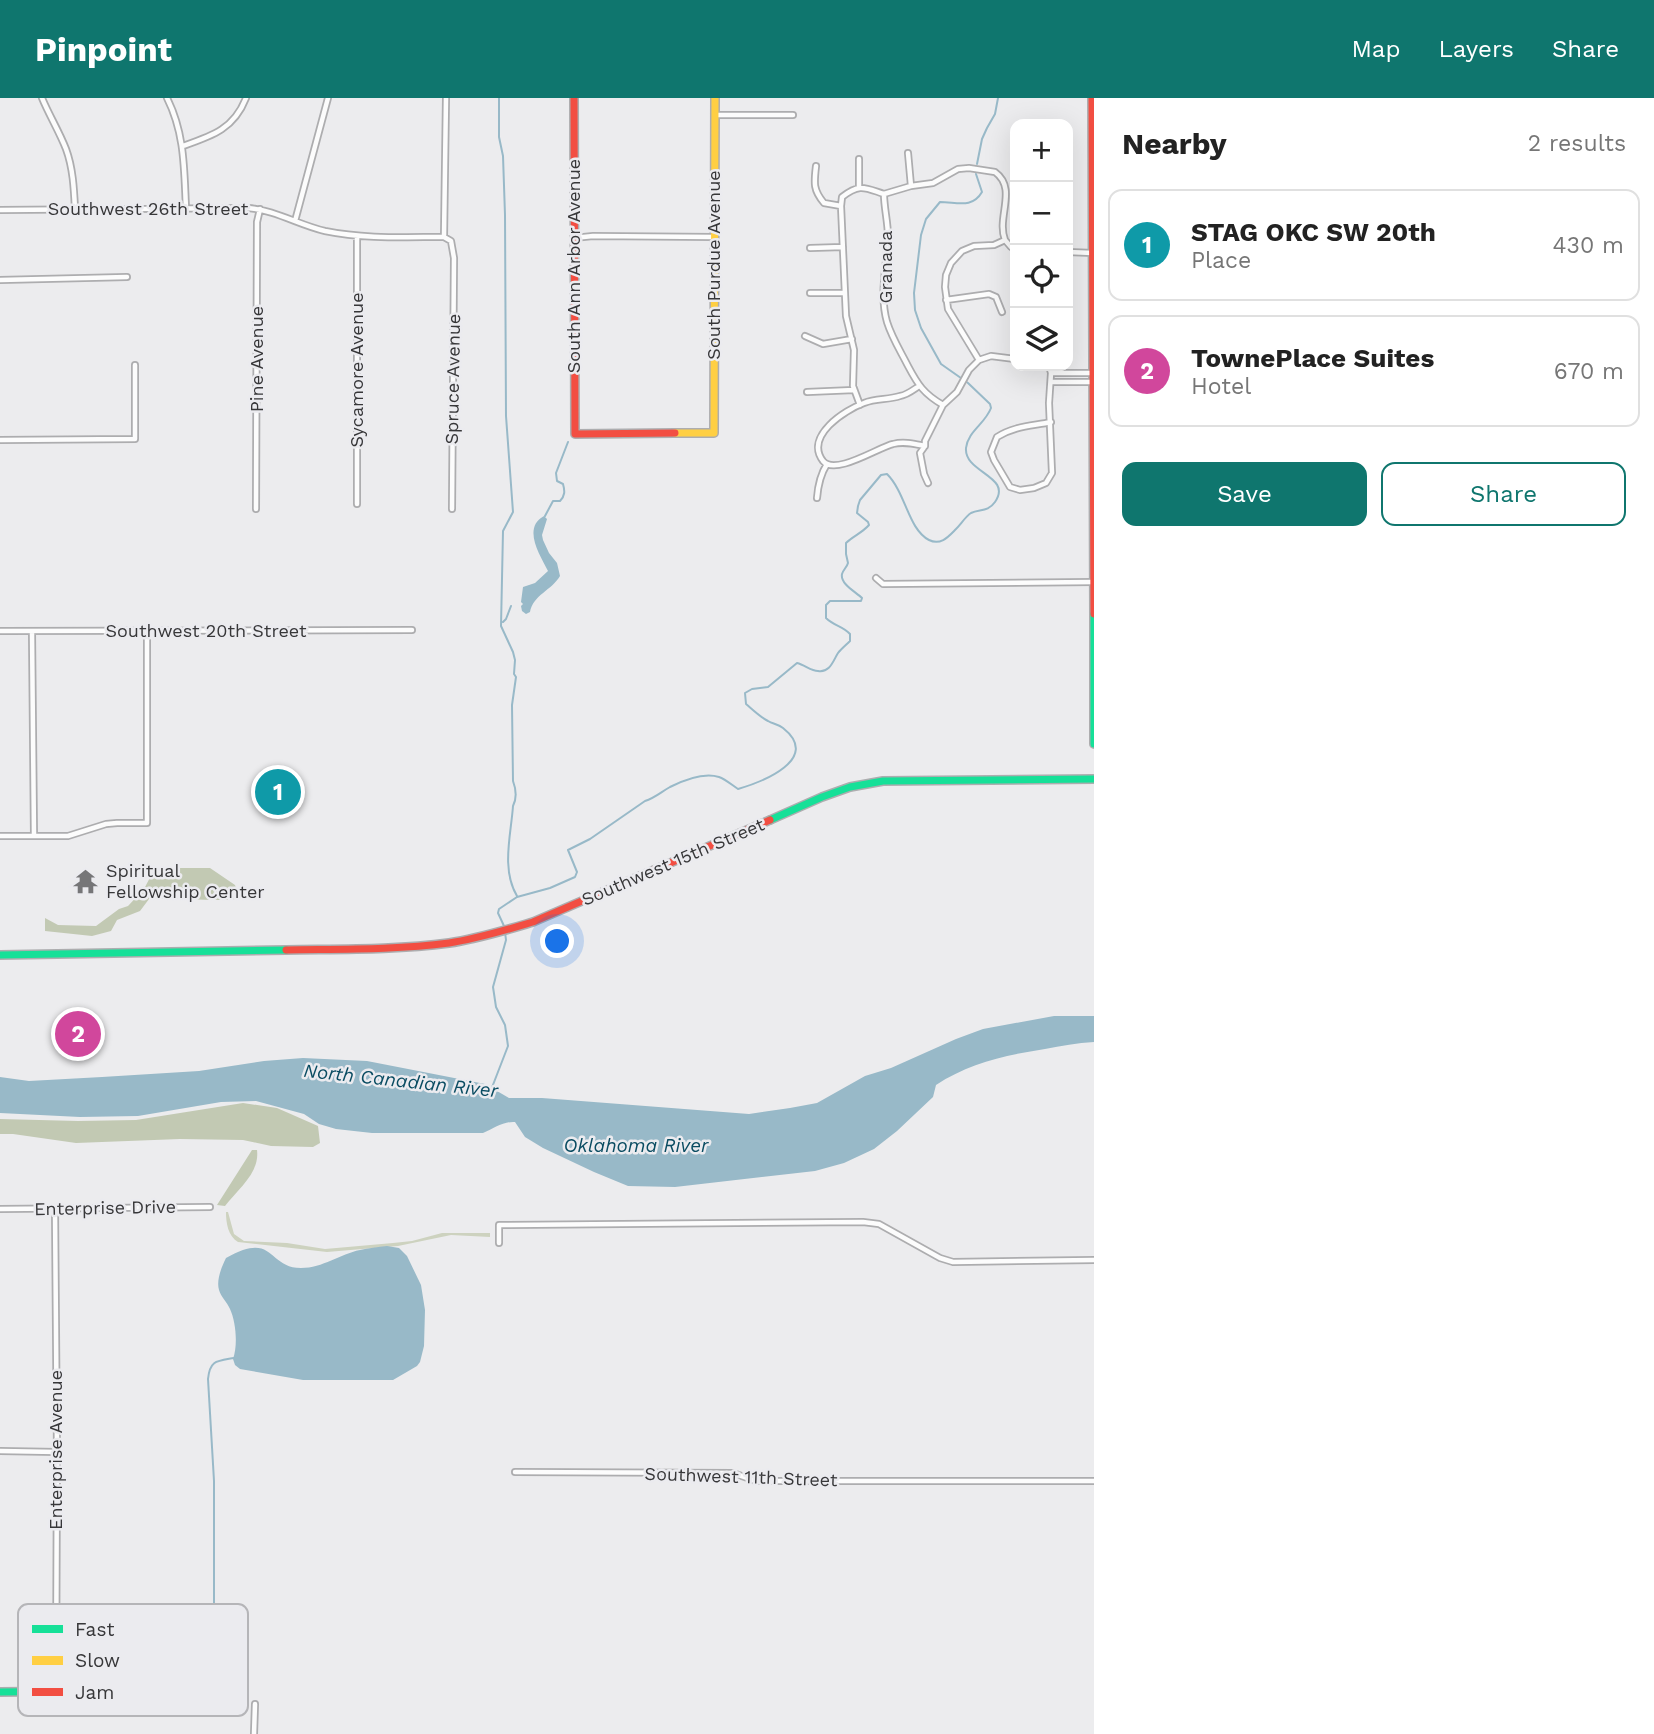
<!DOCTYPE html>
<html lang="en">
<head>
<meta charset="utf-8">
<style>
  :root { --surface:#fff; --page:#f2f2f2; --text:#222; --muted:#767676; --line:#e0e0e0; --accent:#0f766e }
  body { margin:0; font-family:"Work Sans",sans-serif; background:var(--page); color:var(--text) }
  .controls { position:absolute; right:21px; top:21px; display:grid; overflow:hidden; border-radius:14px; box-shadow:0 7px 28px #0002 }
  .controls button { width:63px; height:63px; display:grid; place-items:center; padding:0; border:0; border-bottom:2px solid var(--line); background:var(--surface); color:var(--text); font:35px sans-serif }
  .you { position:absolute; left:558px; top:844px; width:24px; height:24px; margin:-18px; border:5px solid #fff; border-radius:50%; background:#1a73e8; box-shadow:0 0 0 10px #1a73e833 }
  .badge { display:grid; place-items:center; width:46px; height:46px; border-radius:50%; background:var(--accent); color:#fff; font-size:23px; font-weight:700 }
  .pin { position:absolute; translate:-50% -50%; border:4px solid #fff; box-shadow:0 2px 7px #0006 }
  .list { margin:0; padding:0; list-style:none }
  h2 { display:flex; justify-content:space-between; align-items:center; height:91px; margin:0; padding:0 28px; font-size:30px }
  h2 small { font-size:23px; font-weight:400; color:var(--muted) }
  .list li { display:grid; grid-template-columns:46px 1fr auto; gap:21px; align-items:center; box-sizing:border-box; height:112px; margin:0 14px 14px; padding:0 14px; border:2px solid var(--line); border-radius:14px }
  .list b { display:block; font-size:26px; white-space:nowrap }
  .list p { margin:0; font-size:23px; white-space:nowrap; color:var(--muted) }
  .list em { font-size:23px; font-style:normal; color:var(--muted) }
  .actions { display:flex; gap:14px; padding:21px 28px }
  .actions a { flex:1; padding:16px 0; border:2px solid var(--accent); border-radius:14px; text-align:center; font-size:24px; color:var(--accent) }
  .actions .main { background:var(--accent); color:#fff }
  .icon { flex:none; width:38px; height:38px; fill:none; stroke:currentColor; stroke-width:2; stroke-linecap:round; stroke-linejoin:round }
  .map { position:relative; flex:none; width:1094px; height:1636px; overflow:hidden }
  header { display:flex; align-items:center; gap:42px; box-sizing:border-box; height:98px; padding:0 35px; background:var(--accent); color:#fff }
  header strong { font-size:33px }
  nav { display:flex; gap:38px; margin-inline-start:auto; font-size:24px }
  main { display:flex }
  aside { flex:1; background:var(--surface) }
  .map>svg:first-child { display:block }
  .green { fill:#cdd2bf }
  .forest { fill:#c2c9b3 }
  .water { fill:#98b9c8 }
  .lines { fill:none; stroke-linecap:round; stroke-linejoin:round }
  .stream { stroke:#98b9c8; stroke-width:2 }
  .street-casing { stroke:#adadaf; stroke-width:8 }
  .fast-casing { stroke:#adadaf; stroke-width:10 }
  .slow-casing { stroke:#adadaf; stroke-width:10 }
  .jam-casing { stroke:#adadaf; stroke-width:10 }
  .street { stroke:#fcfcfc; stroke-width:4.5 }
  .fast { stroke:#16e098; stroke-width:7 }
  .slow { stroke:#ffcf43; stroke-width:7 }
  .jam { stroke:#f24e42; stroke-width:7 }
  .labels { text-anchor:middle; stroke-width:5; stroke-linejoin:round; paint-order:stroke }
  .street-label { font-size:18px; fill:#373739; stroke:#ebebef }
  .poi-label { font-size:18px; fill:#373739; stroke:#ebebef; text-anchor:start }
  .water-label { font-size:19px; font-style:italic; fill:#0a4c62; stroke:#ebebef }
  .key { fill:#ebebef; stroke:#b5b5b8; stroke-width:2 }
  .key-label { font-size:19px; fill:#373739 }
</style>
</head>
<body>
<header>
<strong>Pinpoint</strong>
<nav><a>Map</a><a>Layers</a><a>Share</a></nav>
</header>
<main>
<div class="map">
<svg width="1094" height="1636" viewBox="0 0 1094 1636">
  <rect width="100%" height="100%" fill="#ececee"/>
  <path class="green" d="M226,1114H228L234,1136L244,1143L287,1145L325,1151L393,1145L412,1143L442,1135H490V1139L451,1137L398,1148L327,1154L238,1144C228,1138 226,1125 226,1114Z"/>
  <path class="forest" d="M155,770H210L235,787L239,801C209,804 179,799 149,801L140,813L117,822L111,833L92,838L45,833V820L58,827L96,828L119,811L128,808L144,791Z
    M243,1005L277,1010L318,1028L320,1045L313,1049L271,1048L243,1042L180,1041L76,1045L13,1036H0V1021L78,1023L136,1022Z
    M252,1052H257C260,1075 238,1091 225,1108L217,1107Z"/>
  <path class="water" d="M544,418L547,421L542,437L543,442L549,455L557,465L560,478C552,492 533,497 530,514L526,516L522,513L521,508L523,506L521,504L523,489L535,485L548,473C540,457 522,430 544,418Z
    M1054,918H1094V944C1077,945 1061,948 1045,951C1006,957 969,965 936,987L933,999L897,1033L874,1051L844,1065L815,1073L675,1089L628,1088L594,1074L543,1050L525,1039L515,1024C504,1023 493,1031 483,1035H372L336,1031L319,1026L304,1016L256,1003L221,1004L138,1018L80,1019L0,1015V979L29,983L102,979L199,973L264,963L303,960L367,963L485,986L509,1000H542L749,1016L790,1010L817,1005L865,978L891,970L956,941L983,931Z
    M387,1148L399,1150L407,1158L421,1187L425,1212L424,1248L420,1264L417,1268L393,1282H303L240,1271L235,1267L233,1261C238,1247 236,1224 230,1211C227,1204 221,1199 219,1192C216,1182 222,1168 226,1160C275,1132 267,1170 301,1170C323,1170 340,1156 360,1152C368,1150 378,1149 387,1148Z"/>
  <g class="lines">
    <path class="stream" d="M499,0V39L503,58L505,117L506,318L513,414L503,433L501,528L513,554L515,562L514,576L516,579L512,607L513,683C516,691 517,700 513,708C511,737 501,771 517,798
      M977,66L982,41L987,30L995,16L998,0
      M545,418L553,403H560C565,398 565,393 563,386L557,383L556,375L568,344
      M503,524L506,521L511,508
      M504,828L498,815L499,811L517,799L550,790L575,779L577,774L568,752L590,741L645,703C655,700 661,694 670,689C684,682 703,674 719,679C725,681 732,687 738,691C762,684 822,661 783,630C778,626 773,626 768,623C760,619 753,612 746,606L745,595L752,591L768,589L797,565C805,567 811,573 818,573C830,575 833,563 838,555C841,551 846,547 850,543V536C843,528 834,528 826,520V507L830,503H861L862,500C856,494 840,486 842,476C843,472 847,469 848,465L846,456V445C853,438 862,435 869,427L868,424L857,415L858,408L860,402L881,377L887,376C906,395 908,431 929,442C941,448 949,438 956,431C961,426 966,418 971,415C980,411 988,414 995,404C1013,378 964,375 966,350C968,333 985,326 991,310L990,306L968,285L941,266L921,230L915,212L914,195L921,137L926,121L940,104C957,104 972,111 982,94L976,76
      M491,992L508,948L505,927L496,909L493,889L506,842L505,834
      M214,1584V1383L208,1281C210,1262 217,1263 234,1260"/>
    <defs>
      <path id="street" d="M42,0C49,17 59,33 66,51C73,70 74,91 75,111
        M167,0C185,36 184,71 186,110
        M715,17H793
        M183,48C212,38 234,31 246,0
        M908,55L911,88L933,85L958,71L969,70L995,74C1018,91 996,119 1005,142L994,147L974,148L962,153L951,165L946,177L945,189L948,211L979,262L991,258L1015,261
        M859,61V89
        M816,68C814,85 813,92 824,105L841,108
        M884,96C884,110 888,124 888,139C887,167 879,196 887,224C892,240 901,254 908,268C918,287 924,296 943,307
        M884,96L911,88
        M0,112L248,110C275,112 299,127 325,133C364,141 404,139 444,139L451,143L454,160L452,411
        M295,123L328,0
        M357,139V406
        M444,139L446,0
        M574,140L593,138L714,139
        M1005,142L1011,149L1015,150
        M810,150L843,149
        M1068,154L1093,155
        M0,182L127,179
        M810,195H845
        M946,202L989,196L996,199L1002,214
        M805,238L823,246L852,241
        M1049,268L1051,275L1049,305L1052,375L1046,385L1034,390L1020,392L1010,389L994,362L991,354L997,339C1014,328 1032,328 1051,324
        M1051,275H1093
        M1051,284H1093
        M919,288C913,292 907,297 900,298C888,302 876,300 864,305C845,312 804,338 823,363C835,378 879,349 893,346C904,343 915,346 925,348
        M807,294L854,292
        M860,307L853,288L854,252L846,218L841,108L842,99C860,85 865,90 884,96
        M0,342L135,341V267
        M928,385L924,376L920,355L925,348V343L943,307L957,294L969,272L979,262
        M817,400C818,387 820,377 827,366
        M256,411L257,124L260,111
        M876,480L883,486L1094,484
        M0,533L412,532
        M32,534L34,738
        M0,738H68L106,726L117,725H147V533
        M0,1111L210,1109
        M55,1111L57,1354L56,1594
        M499,1145V1127L863,1124L879,1126L940,1160L953,1164L1094,1162
        M0,1353L57,1354
        M515,1374L733,1375L756,1383H1094
        M254,1636L255,1606"/>
      <path id="fast" d="M1094,516V646
        M770,722L822,699L850,689L883,683L1094,681
        M0,857L286,852
        M0,1594L195,1592"/>
      <path id="slow" d="M675,335H714L715,0"/>
      <path id="jam" d="M574,0L575,336L675,335
        M1092,0L1094,516
        M286,852C340,851 395,852 449,845C477,841 506,832 533,824L770,722"/>
    </defs>
    <use href="#street" class="street-casing"/>
    <use href="#fast" class="fast-casing"/>
    <use href="#slow" class="slow-casing"/>
    <use href="#jam" class="jam-casing"/>
    <use href="#street" class="street"/>
    <use href="#fast" class="fast"/>
    <use href="#slow" class="slow"/>
    <use href="#jam" class="jam"/>
  </g>
  <defs>
    <symbol id="temple-bare" viewBox="-9 -9 18 18"><path d="M0-6L5-2H3V0L6.5 2.5H4V6H1.5V3h-3V6H-4V2.5H-6.5L-3 0V-2H-5Z" fill="#767678" stroke="#ebebef" stroke-width="2.5" paint-order="stroke"/></symbol>
  </defs>
  <g fill-rule="evenodd">
    <use href="#temple-bare" x="68" y="766" width="35" height="35"/>
  </g>
  <g class="labels">
    <g class="street-label">
      <text x="148" y="117">Southwest 26th Street</text>
      <text transform="translate(714 167) rotate(-90)" y="6">South Purdue Avenue</text>
      <text transform="translate(574 168) rotate(-90)" y="6">South Ann Arbor Avenue</text>
      <text transform="translate(886 169) rotate(-90)" y="6">Granada</text>
      <text transform="translate(257 261) rotate(-90)" y="6">Pine Avenue</text>
      <text transform="translate(357 272) rotate(-90)" y="6">Sycamore Avenue</text>
      <text transform="translate(453 281) rotate(-89)" y="6">Spruce Avenue</text>
      <text x="206" y="539">Southwest 20th Street</text>
      <text transform="translate(673 764) rotate(-23)" y="6">Southwest 15th Street</text>
      <text transform="translate(105 1110) rotate(-1)" y="6">Enterprise Drive</text>
      <text transform="translate(56 1352) rotate(-90)" y="6">Enterprise Avenue</text>
      <text transform="translate(741 1379) rotate(2)" y="6">Southwest 11th Street</text>
    </g>
    <g class="poi-label">
      <text x="106" y="779">Spiritual<tspan x="106" dy="21">Fellowship Center</tspan></text>
    </g>
    <g class="water-label">
      <text transform="translate(401 982) rotate(6)" y="7">North Canadian River</text>
      <text x="636" y="1054">Oklahoma River</text>
    </g>
  </g>
  <rect x="18" y="1506" width="230" height="112" rx="10" class="key"/>
  <rect x="32" y="1527" width="31" height="8" fill="#16e098"/>
  <rect x="32" y="1558" width="31" height="9" fill="#ffcf43"/>
  <rect x="32" y="1590" width="31" height="8" fill="#f24e42"/>
  <g class="key-label">
    <text x="75" y="1538">Fast</text>
    <text x="75" y="1569">Slow</text>
    <text x="75" y="1601">Jam</text>
  </g>
</svg>
<div class="controls">
<button>+</button>
<button>−</button>
<button><svg class="icon" aria-label="locate" viewBox="0 0 24 24"><circle cx="12" cy="12" r="6"/><path d="M12 2v4M12 18v4M2 12h4M18 12h4"/></svg></button>
<button><svg class="icon" aria-label="layers" viewBox="0 0 24 24"><path d="M12 4l9 5-9 5-9-5zM3 14l9 5 9-5"/></svg></button>
</div>
<div class="you"></div>
<div class="pin badge" style="left:278px;top:694px;background:#0f9aa8">1</div>
<div class="pin badge" style="left:78px;top:936px;background:#d1479c">2</div>
</div>
<aside>
<h2>Nearby<small>2 results</small></h2>
<ul class="list">
<li><span class="badge" style="background:#0f9aa8">1</span><div><b>STAG OKC SW 20th</b><p>Place</p></div><em>430 m</em></li>
<li><span class="badge" style="background:#d1479c">2</span><div><b>TownePlace Suites</b><p>Hotel</p></div><em>670 m</em></li>
</ul>
<div class="actions"><a class="main">Save</a><a>Share</a></div>
</aside>
</main>
</body>
</html>
